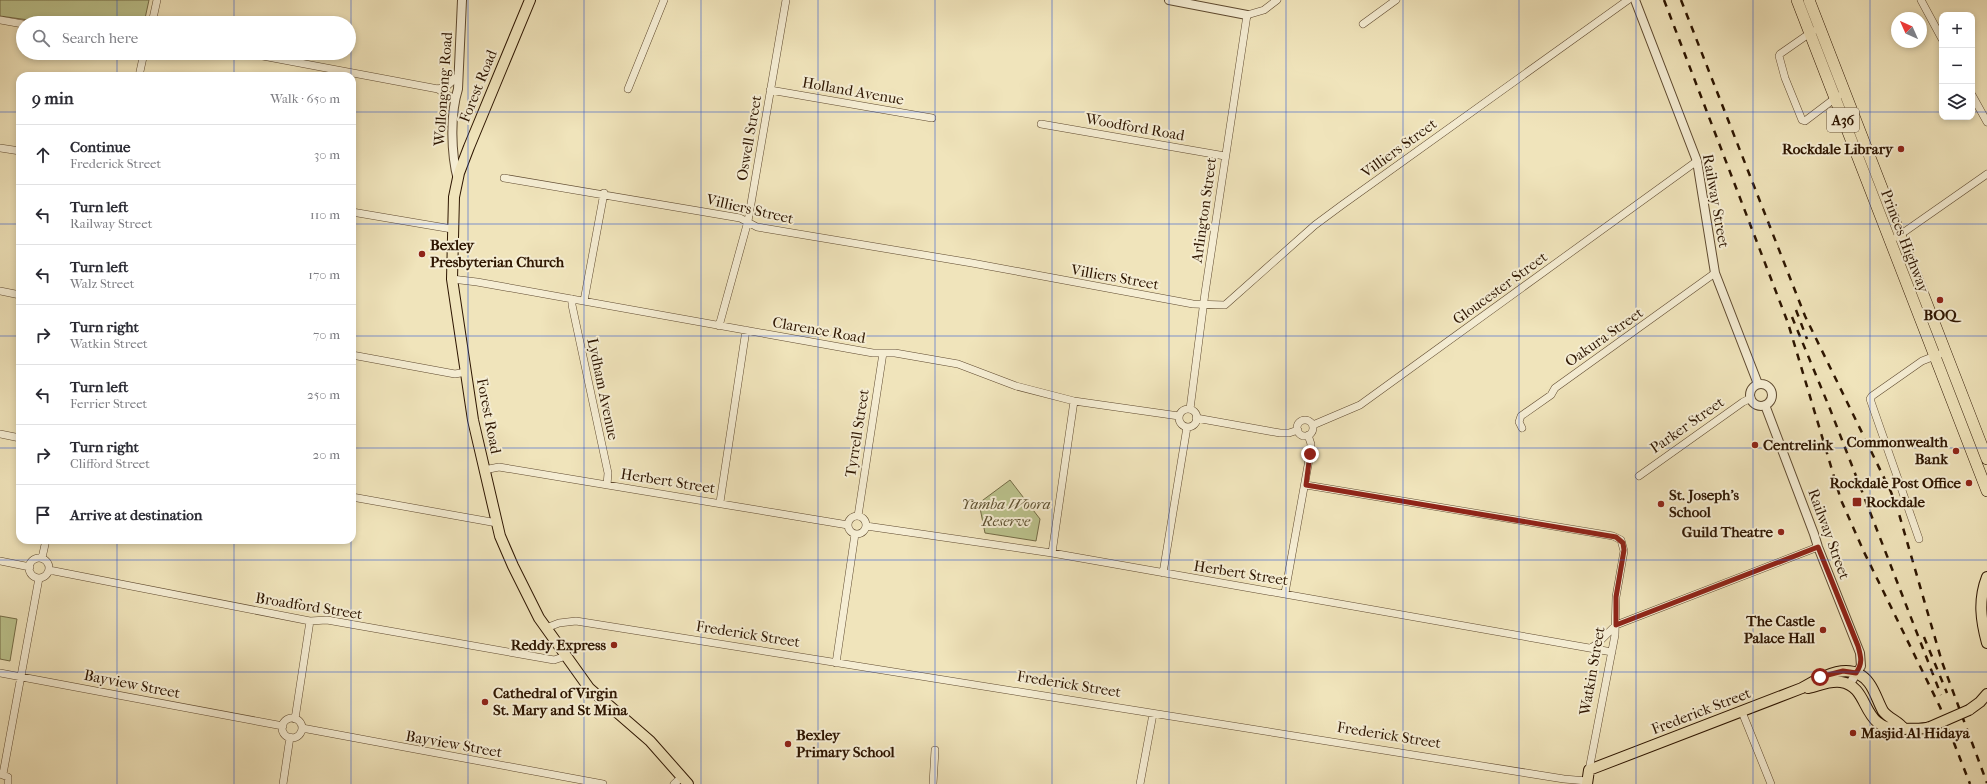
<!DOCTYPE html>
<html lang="en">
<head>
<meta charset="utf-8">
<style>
  :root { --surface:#fff; --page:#f2f2f3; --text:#2b2b33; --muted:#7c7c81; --line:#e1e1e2 }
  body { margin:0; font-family:"IM FELL French Canon",serif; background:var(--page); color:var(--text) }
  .controls { position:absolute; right:12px; top:12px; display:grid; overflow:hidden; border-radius:8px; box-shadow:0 2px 6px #0003 }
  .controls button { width:36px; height:36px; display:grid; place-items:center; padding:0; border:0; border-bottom:1px solid var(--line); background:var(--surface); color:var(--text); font:20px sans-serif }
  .compass { position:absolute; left:1891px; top:12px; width:36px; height:36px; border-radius:50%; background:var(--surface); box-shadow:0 2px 6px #0003; rotate:315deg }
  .stop { position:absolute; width:12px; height:12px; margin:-9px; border:3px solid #8f2418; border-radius:50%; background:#fff }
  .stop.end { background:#8f2418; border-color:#fff; box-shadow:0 1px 4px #0008 }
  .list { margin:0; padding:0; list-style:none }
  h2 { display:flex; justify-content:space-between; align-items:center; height:52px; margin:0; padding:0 16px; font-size:17px }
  h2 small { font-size:13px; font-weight:400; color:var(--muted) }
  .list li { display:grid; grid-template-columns:26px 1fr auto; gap:12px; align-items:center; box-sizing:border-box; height:60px; padding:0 16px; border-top:1px solid var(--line) }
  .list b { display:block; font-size:15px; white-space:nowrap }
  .list p { margin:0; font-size:13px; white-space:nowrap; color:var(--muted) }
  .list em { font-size:13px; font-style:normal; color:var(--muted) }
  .icon { flex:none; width:22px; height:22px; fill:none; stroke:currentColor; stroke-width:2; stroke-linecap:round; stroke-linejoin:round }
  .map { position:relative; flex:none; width:1987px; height:784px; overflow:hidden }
  .search { position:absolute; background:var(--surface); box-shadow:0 2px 6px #0003; left:16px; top:16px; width:340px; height:44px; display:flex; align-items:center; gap:10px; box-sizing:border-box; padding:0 14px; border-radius:22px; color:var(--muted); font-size:15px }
  .panel { position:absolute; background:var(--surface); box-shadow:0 2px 6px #0003; left:16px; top:72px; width:340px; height:472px; border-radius:12px }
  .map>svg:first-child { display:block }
  .green { fill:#bcc48e; stroke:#746c47 }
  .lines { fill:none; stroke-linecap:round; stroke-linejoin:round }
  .minor-casing { stroke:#5e492f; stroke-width:8 }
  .tertiary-casing { stroke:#5e492f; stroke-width:10 }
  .primary-casing { stroke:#2d1500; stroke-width:12 }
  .trunk-casing { stroke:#2d1500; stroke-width:12 }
  .minor { stroke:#f5edd3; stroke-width:7 }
  .tertiary { stroke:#f5edd3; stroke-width:8 }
  .primary { stroke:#f0e4bb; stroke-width:10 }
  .trunk { stroke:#f0e4bb; stroke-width:11 }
  .rail { stroke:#2d1500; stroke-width:2.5; stroke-dasharray:7 7; stroke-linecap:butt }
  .primary-bridge-casing { stroke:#2d1500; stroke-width:12; stroke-linecap:butt }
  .primary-bridge { stroke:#f0e4bb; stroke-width:10 }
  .route { stroke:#8f2418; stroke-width:5 }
  .grid { fill:none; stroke:#1d4ed8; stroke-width:1; stroke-opacity:0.55 }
  .poi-dot { fill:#8f2418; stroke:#f5edd3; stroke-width:1.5 }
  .labels { text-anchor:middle; stroke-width:4; stroke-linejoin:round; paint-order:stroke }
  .shield { fill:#f5edd3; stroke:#69563f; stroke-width:1 }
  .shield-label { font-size:14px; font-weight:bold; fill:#2d1500 }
  .street-label { font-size:15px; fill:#2d1500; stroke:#f5edd3 }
  .poi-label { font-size:15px; font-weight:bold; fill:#2d1500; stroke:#f5edd3; text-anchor:start }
  .park-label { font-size:15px; font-style:italic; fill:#5f5232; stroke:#f5edd3 }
</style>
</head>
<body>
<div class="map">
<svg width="1987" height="784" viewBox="0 0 1987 784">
  <rect width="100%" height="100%" fill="#f0e4bb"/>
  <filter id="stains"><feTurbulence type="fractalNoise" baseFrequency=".005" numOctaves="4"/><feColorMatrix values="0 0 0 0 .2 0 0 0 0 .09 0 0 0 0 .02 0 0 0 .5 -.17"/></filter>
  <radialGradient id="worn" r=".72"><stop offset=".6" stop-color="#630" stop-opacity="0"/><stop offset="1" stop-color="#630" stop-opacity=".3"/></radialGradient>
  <path class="green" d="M0,0H149L144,23H50L0,16Z
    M1010,480L1040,519L1036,541L985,533L979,503Z
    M0,616L17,619L10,661L0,659Z"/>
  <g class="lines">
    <defs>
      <path id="minor" d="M1921,0L1942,39
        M0,20L23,24
        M152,23L157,0
        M1363,24L1396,0
        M1813,31L1780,54L1779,56L1785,78L1802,120L1805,121L1838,96
        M247,53L438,89L447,86L458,76
        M139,76L144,53
        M438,89L454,99
        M628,89L664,0
        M770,90L932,118
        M1972,95L1987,122
        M1041,124L1225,156
        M0,148L20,151
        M504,178L740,218L757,227L972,263L1193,304L1225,305L1315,225L1342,205L1628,0
        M352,212L452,229
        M1897,237L1987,174
        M452,279L477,282L873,353H895L958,364L1016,386L1074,401L1179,416
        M0,291L20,295
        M572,299V305L608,473L607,485
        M584,301L604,193
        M719,326L748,221L786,0
        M352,355L455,374L466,372
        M1190,409L1205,293L1247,15L1264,10L1277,0
        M1179 418a9 9 0 1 1 18 0a9 9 0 1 1-18 0Z
        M1196,418L1280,433H1289L1298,430
        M1297 428a8 8 0 1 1 16 0a8 8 0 1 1-16 0Z
        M1313,425L1360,405L1697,161
        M1522,428L1519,422L1521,416L1551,395L1555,388L1715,273
        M0,434L20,438
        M484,470L499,467L848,525
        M1639,476L1743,402L1751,398
        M1306,485L1613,536L1621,540L1624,551L1616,597L1615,635L1589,770
        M352,497L497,523
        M720,502L746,330
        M858,516L883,353
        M848 525a9 9 0 1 1 18 0a9 9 0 1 1-18 0Z
        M866,526L1052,553L1612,652
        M1919,539L1870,399L1872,396L1922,361L1945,352
        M1052,553L1074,401
        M42,558L46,540
        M29 568a10 10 0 1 1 20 0a10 10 0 1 1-20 0Z
        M0,561L30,567
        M49,570L310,621L327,620L554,660L566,656
        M1163,573L1187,427
        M1285,593L1310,454L1311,444L1308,435
        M546,628L559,623L576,621L1564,779L1587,781
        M1591,648L1598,643L1616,625L1818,547
        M836,663L855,534
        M0,673L283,726
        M1742,712L1771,784
        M282 728a10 10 0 1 1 20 0a10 10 0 1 1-20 0Z
        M295,719L310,621
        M302,728L603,784
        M0,774L8,777V784
        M3,774L39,578
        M283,784L290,737
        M674,784L682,777
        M933,784L935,750
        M1140,784L1153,714"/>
      <path id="tertiary" d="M1169,0L1247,15
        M1635,0L1697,161L1715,273L1758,384
        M458,180C451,154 450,114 458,89L462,0
        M1750 395a11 11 0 1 1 22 0a11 11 0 1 1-22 0Z
        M1765,405L1814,534L1818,547L1860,653L1861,666L1849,685"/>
      <path id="primary" d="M530,0L469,147L459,173L454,197L452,279L473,420L500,536L513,566L539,618L589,688L650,741L688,784
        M1987,577C1978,600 1981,621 1987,643
        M1808,688C1818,686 1830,680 1841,682C1872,687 1859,731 1902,729C1912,728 1920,730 1930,727
        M1969,710L1980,702L1987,694
        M1587,784L1589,770L1802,688C1821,677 1851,659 1869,683C1875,691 1878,702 1883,711C1889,719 1899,721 1904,729"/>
      <path id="trunk" d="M1797,0L1987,491
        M1809,0L1987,459"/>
    </defs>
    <use href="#minor" class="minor-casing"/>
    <use href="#tertiary" class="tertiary-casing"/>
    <use href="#primary" class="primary-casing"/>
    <use href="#trunk" class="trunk-casing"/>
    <use href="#minor" class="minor"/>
    <use href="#tertiary" class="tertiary"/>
    <use href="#primary" class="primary"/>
    <use href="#trunk" class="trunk"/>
    <path class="rail" d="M1664,0L1788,323L1841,500L1864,552L1940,707L1970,784
      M1681,0L1805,316L1891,492L1899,514L1942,662L1987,783
      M1796,310L1807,339
      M1792,317L1830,409L1941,695
      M1924,637L1947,693"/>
    <defs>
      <path id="primary-bridge" d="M1930,727L1969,710"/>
    </defs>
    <use href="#primary-bridge" class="primary-bridge-casing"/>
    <use href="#primary-bridge" class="primary-bridge"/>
  </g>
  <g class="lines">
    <path class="route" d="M1310,454L1306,485L1616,537L1623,543L1624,550L1616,597V625L1818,547L1858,646C1861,657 1863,663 1856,673L1843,671L1820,677"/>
  </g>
  <path class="grid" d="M117,0V23M234,0V23M351,0V76M468,0V784M584,0V784M701,0V784M818,0V784M935,0V784M1052,0V784M1169,0V784M1286,0V784M1403,0V784M1519,0V784M1636,0V784M1753,0V784M1870,0V784M117,53V76M234,53V76M0,112H20M352,112H1942M1972,112H1987M0,224H20M352,224H1987M0,336H20M352,336H1987M0,448H20M352,448H1987M117,540V784M234,540V784M351,540V784M0,560H1987M0,672H1987"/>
  <g class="poi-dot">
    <circle cx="1901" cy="149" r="4"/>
    <circle cx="422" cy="254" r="4"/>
    <circle cx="1940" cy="300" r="4"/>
    <circle cx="1755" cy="445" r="4"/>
    <circle cx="1956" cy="451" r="4"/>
    <circle cx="1969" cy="483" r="4"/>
    <rect x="1852" y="497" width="10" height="10" rx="2"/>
    <circle cx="1661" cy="504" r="4"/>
    <circle cx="1781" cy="532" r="4"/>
    <circle cx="1823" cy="630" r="4"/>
    <circle cx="614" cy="645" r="4"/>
    <circle cx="485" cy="702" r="4"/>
    <circle cx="1853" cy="733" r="4"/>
    <circle cx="788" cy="744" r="4"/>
  </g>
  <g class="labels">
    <rect class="shield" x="1827" y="108" width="32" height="24" rx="3"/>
    <g class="shield-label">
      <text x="1843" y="125">A36</text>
    </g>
    <g class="street-label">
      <text transform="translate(478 86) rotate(-68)" y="5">Forest Road</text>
      <text transform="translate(443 89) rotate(-86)" y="5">Wollongong Road</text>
      <text transform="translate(853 91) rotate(10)" y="5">Holland Avenue</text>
      <text transform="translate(1135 127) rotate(10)" y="5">Woodford Road</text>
      <text transform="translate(749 138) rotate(-80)" y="5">Oswell Street</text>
      <text transform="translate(1399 148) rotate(-36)" y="5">Villiers Street</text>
      <text transform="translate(1716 201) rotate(80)" y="5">Railway Street</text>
      <text transform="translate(750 209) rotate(13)" y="5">Villiers Street</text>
      <text transform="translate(1204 210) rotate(-82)" y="5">Arlington Street</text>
      <text transform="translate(1905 241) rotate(69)" y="5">Princes Highway</text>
      <text transform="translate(1115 277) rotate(10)" y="5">Villiers Street</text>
      <text transform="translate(1500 288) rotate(-36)" y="5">Gloucester Street</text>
      <text transform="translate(819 330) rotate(10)" y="5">Clarence Road</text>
      <text transform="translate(1604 337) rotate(-35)" y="5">Oakura Street</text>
      <text transform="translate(603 389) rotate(78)" y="5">Lydham Avenue</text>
      <text transform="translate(489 416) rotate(79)" y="5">Forest Road</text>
      <text transform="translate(1687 425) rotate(-35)" y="5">Parker Street</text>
      <text transform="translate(857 433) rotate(-81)" y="5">Tyrrell Street</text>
      <text transform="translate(668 481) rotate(9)" y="5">Herbert Street</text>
      <text transform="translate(1829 534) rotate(70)" y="5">Railway Street</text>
      <text transform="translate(1241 573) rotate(9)" y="5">Herbert Street</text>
      <text transform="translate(309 606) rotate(9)" y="5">Broadford Street</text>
      <text transform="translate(748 634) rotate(9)" y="5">Frederick Street</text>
      <text transform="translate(1592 671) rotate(-80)" y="5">Watkin Street</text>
      <text transform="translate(132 684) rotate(11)" y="5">Bayview Street</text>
      <text transform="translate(1069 684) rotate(9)" y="5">Frederick Street</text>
      <text transform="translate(1701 711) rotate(-21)" y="5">Frederick Street</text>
      <text transform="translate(1389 735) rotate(9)" y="5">Frederick Street</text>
      <text transform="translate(454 744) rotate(10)" y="5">Bayview Street</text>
    </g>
    <g class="poi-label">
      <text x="1893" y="154" text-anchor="end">Rockdale Library</text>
      <text x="430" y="250">Bexley<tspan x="430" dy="17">Presbyterian Church</tspan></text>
      <text x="1940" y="320" text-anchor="middle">BOQ</text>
      <text x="1948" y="447" text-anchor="end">Commonwealth<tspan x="1948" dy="17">Bank</tspan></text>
      <text x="1763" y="450">Centrelink</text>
      <text x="1961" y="488" text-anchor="end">Rockdale Post Office</text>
      <text x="1669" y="500">St. Joseph's<tspan x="1669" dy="17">School</tspan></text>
      <text x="1866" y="507">Rockdale</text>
      <text x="1773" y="537" text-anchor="end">Guild Theatre</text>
      <text x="1815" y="626" text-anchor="end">The Castle<tspan x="1815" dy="17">Palace Hall</tspan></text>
      <text x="606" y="650" text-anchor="end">Reddy Express</text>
      <text x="493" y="698">Cathedral of Virgin<tspan x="493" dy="17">St. Mary and St Mina</tspan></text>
      <text x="1861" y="738">Masjid Al Hidaya</text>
      <text x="796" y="740">Bexley<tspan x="796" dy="17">Primary School</tspan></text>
    </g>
    <g class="park-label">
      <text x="1006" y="509">Yamba Woora<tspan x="1006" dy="17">Reserve</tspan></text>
    </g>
  </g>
  <rect width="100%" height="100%" filter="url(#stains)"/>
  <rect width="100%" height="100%" fill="url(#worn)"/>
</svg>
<div class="controls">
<button>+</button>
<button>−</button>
<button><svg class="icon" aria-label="layers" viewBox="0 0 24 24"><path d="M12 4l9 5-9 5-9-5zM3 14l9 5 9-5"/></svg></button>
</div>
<svg class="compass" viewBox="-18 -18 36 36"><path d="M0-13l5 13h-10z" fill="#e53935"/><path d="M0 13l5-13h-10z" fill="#7c7c81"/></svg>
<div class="stop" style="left:1820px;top:677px"></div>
<div class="stop end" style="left:1310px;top:454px"></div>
<div class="search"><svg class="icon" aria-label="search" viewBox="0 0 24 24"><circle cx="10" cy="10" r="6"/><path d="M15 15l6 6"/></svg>Search here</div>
<section class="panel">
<h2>9 min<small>Walk · 650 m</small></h2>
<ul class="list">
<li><svg class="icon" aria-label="ahead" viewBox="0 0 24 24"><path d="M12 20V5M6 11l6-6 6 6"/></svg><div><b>Continue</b><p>Frederick Street</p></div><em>30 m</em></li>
<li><svg class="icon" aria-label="left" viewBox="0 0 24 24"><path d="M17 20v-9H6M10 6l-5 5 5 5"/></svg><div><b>Turn left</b><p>Railway Street</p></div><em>110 m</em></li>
<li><svg class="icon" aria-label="left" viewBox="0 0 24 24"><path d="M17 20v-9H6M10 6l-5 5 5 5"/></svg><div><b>Turn left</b><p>Walz Street</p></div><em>170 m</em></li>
<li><svg class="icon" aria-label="right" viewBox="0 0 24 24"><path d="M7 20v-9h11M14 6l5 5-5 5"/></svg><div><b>Turn right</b><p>Watkin Street</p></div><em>70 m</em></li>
<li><svg class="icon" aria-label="left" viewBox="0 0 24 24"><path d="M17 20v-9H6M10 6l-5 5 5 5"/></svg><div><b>Turn left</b><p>Ferrier Street</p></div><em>250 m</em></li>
<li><svg class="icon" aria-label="right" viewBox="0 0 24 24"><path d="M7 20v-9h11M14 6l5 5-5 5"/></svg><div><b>Turn right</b><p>Clifford Street</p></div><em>20 m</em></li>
<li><svg class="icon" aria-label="arrive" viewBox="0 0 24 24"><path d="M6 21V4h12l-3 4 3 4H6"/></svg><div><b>Arrive at destination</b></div></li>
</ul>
</section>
</div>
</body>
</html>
